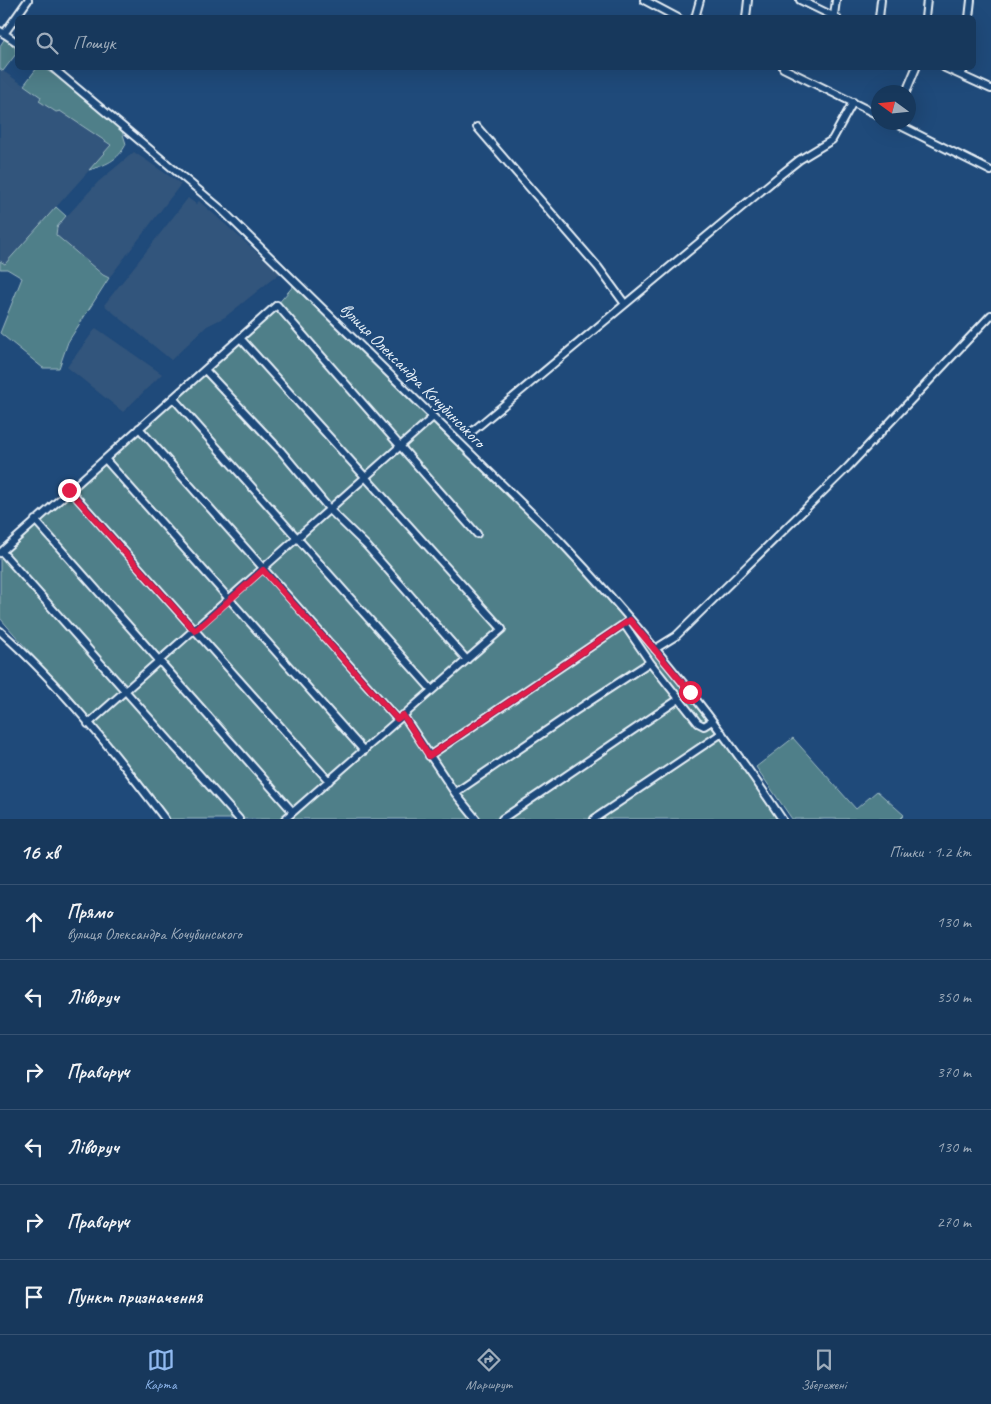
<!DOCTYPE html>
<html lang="uk">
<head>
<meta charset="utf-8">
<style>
  :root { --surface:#17385c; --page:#203f62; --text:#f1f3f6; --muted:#9eacbb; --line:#365272; --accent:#90b9f0 }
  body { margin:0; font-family:Caveat,sans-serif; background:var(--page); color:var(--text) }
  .compass { position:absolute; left:871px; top:85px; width:45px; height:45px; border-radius:50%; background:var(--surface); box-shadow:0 5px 20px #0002; rotate:285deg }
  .stop { position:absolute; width:15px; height:15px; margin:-11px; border:4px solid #e11d48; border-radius:50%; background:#fff }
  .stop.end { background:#e11d48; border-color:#fff; box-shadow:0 1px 5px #0008 }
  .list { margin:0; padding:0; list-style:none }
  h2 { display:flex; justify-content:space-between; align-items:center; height:65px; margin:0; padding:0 20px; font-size:21px }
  h2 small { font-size:16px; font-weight:400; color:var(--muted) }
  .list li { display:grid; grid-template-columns:32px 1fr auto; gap:15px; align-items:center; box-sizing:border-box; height:75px; padding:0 20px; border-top:1px solid var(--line) }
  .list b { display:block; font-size:19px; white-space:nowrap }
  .list p { margin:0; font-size:16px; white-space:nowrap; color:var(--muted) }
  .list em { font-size:16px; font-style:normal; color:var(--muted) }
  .icon { flex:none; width:28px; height:28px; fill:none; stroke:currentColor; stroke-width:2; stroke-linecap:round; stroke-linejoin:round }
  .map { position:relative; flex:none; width:991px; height:819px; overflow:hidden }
  .search { position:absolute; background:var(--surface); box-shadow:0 5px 20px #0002; left:15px; right:15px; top:15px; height:55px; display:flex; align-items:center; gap:12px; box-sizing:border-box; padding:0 18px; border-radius:8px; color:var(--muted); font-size:19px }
  .sheet { height:515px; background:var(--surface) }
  nav { display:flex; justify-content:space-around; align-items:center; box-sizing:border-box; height:70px; border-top:1px solid var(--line); background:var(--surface); font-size:14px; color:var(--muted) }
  nav a { display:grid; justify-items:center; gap:2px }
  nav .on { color:var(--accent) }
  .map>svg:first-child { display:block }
  .built { fill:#32547b }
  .green { fill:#4f7f89; stroke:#9cb8c0 }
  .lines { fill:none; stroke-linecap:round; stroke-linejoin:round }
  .minor-casing { stroke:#e8f1f8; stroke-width:10 }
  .minor { stroke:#1f4a7a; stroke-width:6 }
  .route { stroke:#e11d48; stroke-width:6 }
  .labels { text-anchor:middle; stroke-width:4; stroke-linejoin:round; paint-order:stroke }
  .street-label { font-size:18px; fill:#e8f1f8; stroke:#1f4a7a }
</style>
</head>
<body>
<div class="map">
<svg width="991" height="819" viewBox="0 0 991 819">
  <rect width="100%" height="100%" fill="#1f4a7a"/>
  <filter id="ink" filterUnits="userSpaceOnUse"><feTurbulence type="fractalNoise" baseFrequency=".02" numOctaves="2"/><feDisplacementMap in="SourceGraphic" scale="10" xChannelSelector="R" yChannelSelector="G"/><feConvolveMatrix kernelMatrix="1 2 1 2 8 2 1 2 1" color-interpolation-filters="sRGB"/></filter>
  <g filter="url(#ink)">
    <path class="built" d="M0,69L41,97L40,101L56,112L60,110L111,146L5,264L0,261Z
      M134,152L181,184L109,278L103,275L56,235L57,227L98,182Z
      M188,198L196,204L199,201L280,273L225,317L207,326L171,360L104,305Z
      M96,328L162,374L123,412L67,367Z"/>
    <path class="green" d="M5,38L15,48L16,54L3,71L0,69V46Z
      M37,68H43L56,76L121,128L126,144C118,161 105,165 89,170L111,145L60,111L56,112L39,101L41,97L24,85Z
      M56,207L66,216L57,227L56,235L103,275L109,278L68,342L59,368H43L0,333L22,278L7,269H0V261L5,264Z
      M295,284L557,544L597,586L724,740L777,819H170L137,775L0,618V556L94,474L265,319Z
      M793,738L856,809L877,791L904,815L900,819H792L756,767Z"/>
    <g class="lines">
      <defs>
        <path id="minor" d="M644,0L678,18
          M800,0L837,18
          M834,16L836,0
          M695,18L700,0
          M746,18L748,0
          M879,18L881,0
          M925,18L927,0
          M969,18L971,0
          M0,31L18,43
          M4,34L28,0
          M53,68L221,209L559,540C640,626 716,719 782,819
          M783,68L878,115
          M945,68L991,89
          M961,74L965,68
          M906,92L916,68
          M893,122L991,171
          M477,127L598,267L625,304
          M241,339L502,629L285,819
          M205,370L281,451L331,511L366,545L467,660
          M173,398L431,689
          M139,428L397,719
          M469,434L779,176L799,160L832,140L853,102
          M105,459L364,751
          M69,489L329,781
          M35,520L293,812
          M2,552L239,819
          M0,553L277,305L477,534
          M624,624L650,662L698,723L704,726L712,721
          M0,631C61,685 115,753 165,819
          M655,649L676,636L848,467L991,315
          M403,715L455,793L476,819
          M88,724L433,417
          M429,756L630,620
          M455,793L575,711L650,662
          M502,819L679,699
          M594,819L722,733"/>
      </defs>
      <use href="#minor" class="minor-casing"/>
      <use href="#minor" class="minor"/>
    </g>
  </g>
  <g class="lines" filter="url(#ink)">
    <path class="route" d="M69,490L195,631L263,570L397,719L403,715L429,756L630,620L690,692"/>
  </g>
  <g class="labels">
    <g class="street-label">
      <text transform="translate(413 375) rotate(45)" y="6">вулиця Олександра Кочубинського</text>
    </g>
  </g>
</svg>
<svg class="compass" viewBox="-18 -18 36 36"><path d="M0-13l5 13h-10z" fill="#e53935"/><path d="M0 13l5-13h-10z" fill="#9eacbb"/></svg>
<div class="stop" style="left:690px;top:692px"></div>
<div class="stop end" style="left:69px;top:490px"></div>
<div class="search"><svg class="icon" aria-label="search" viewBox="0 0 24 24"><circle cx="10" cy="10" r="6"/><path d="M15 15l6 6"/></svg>Пошук</div>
</div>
<section class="sheet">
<h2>16 хв<small>Пішки · 1.2 km</small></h2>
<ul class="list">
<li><svg class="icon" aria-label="ahead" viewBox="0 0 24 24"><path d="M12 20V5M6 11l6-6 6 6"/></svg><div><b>Прямо</b><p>вулиця Олександра Кочубинського</p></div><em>130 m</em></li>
<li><svg class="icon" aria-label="left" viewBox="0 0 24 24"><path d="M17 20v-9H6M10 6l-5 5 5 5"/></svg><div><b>Ліворуч</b></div><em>350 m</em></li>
<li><svg class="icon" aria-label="right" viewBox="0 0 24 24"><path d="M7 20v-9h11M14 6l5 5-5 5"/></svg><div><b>Праворуч</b></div><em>370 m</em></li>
<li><svg class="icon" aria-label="left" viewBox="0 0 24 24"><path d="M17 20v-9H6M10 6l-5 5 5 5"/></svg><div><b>Ліворуч</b></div><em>130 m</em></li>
<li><svg class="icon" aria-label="right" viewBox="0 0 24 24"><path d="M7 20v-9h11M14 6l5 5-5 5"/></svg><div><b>Праворуч</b></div><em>270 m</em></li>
<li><svg class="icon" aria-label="arrive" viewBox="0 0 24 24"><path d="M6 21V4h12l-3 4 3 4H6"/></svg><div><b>Пункт призначення</b></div></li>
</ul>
</section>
<nav>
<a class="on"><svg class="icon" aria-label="map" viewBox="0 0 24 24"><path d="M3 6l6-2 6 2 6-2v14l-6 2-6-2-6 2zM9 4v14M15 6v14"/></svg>Карта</a>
<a><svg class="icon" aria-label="directions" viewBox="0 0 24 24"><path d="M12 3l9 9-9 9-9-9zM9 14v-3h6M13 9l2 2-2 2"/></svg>Маршрут</a>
<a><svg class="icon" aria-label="saved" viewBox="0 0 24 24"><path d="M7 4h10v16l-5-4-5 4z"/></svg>Збережені</a>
</nav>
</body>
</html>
